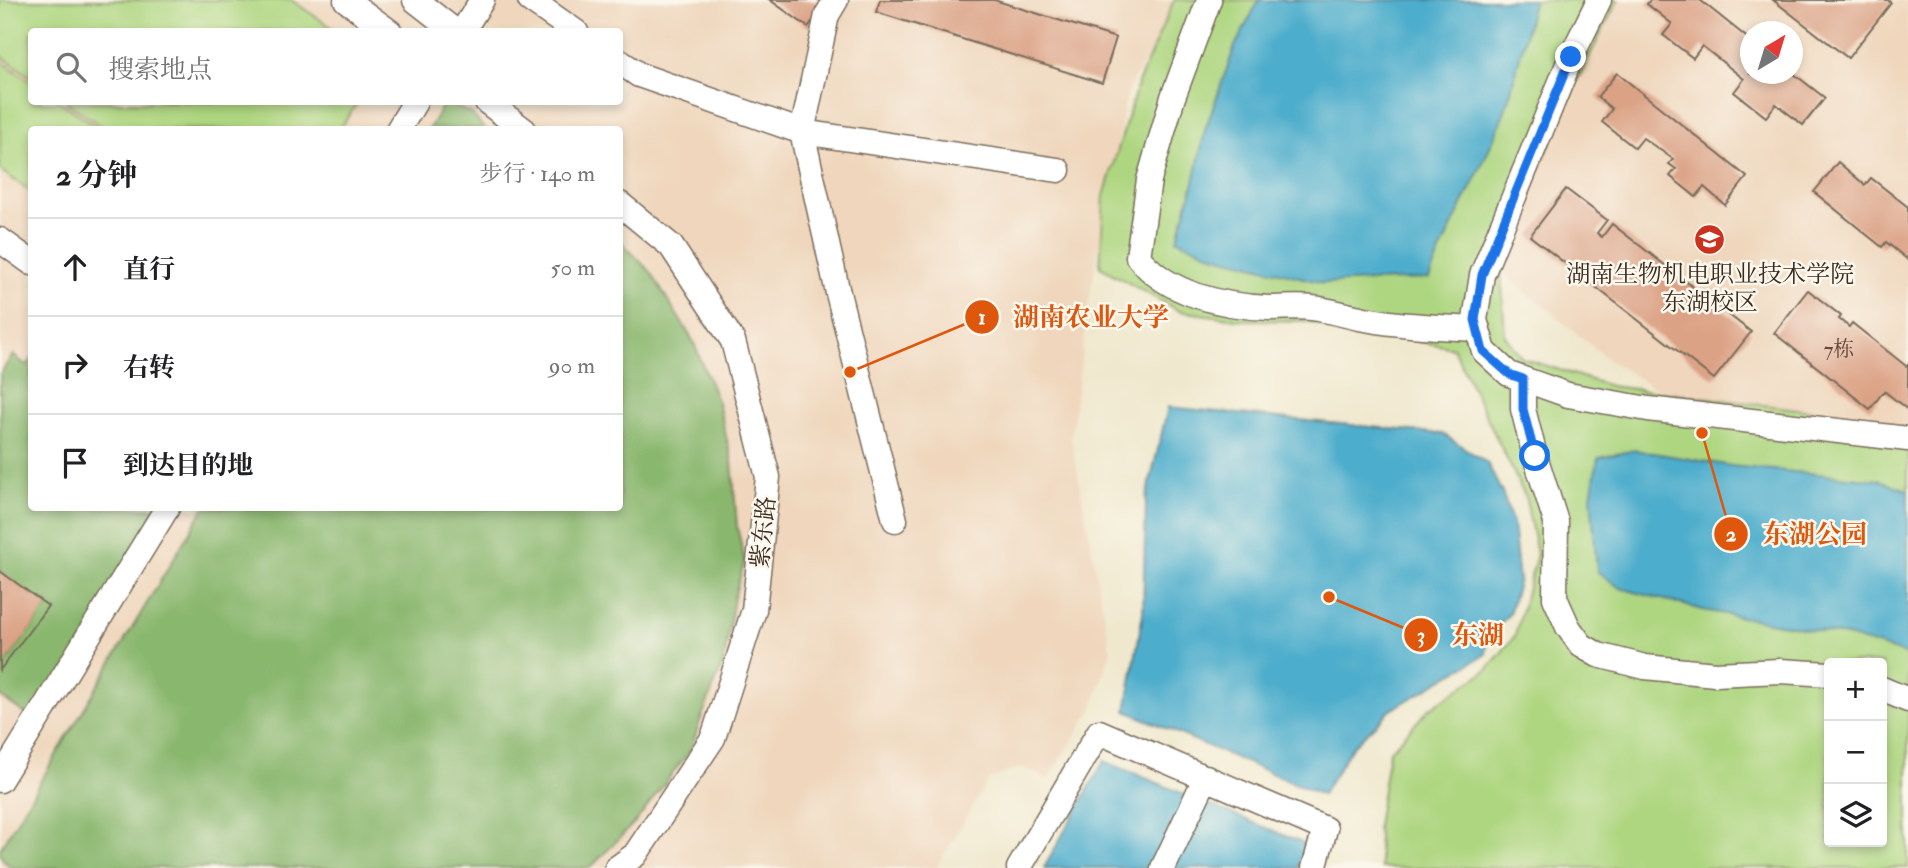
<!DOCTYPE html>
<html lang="zh">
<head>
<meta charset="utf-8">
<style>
  :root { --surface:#fff; --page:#f6f6f6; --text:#202124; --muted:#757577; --line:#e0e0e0 }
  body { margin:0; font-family:"IM FELL Double Pica","Noto Serif SC",serif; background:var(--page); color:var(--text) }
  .controls { position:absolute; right:21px; bottom:21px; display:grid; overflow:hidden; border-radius:7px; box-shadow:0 4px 10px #0003 }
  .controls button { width:63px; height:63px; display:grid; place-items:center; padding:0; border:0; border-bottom:2px solid var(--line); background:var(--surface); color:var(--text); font:35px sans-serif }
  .compass { position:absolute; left:1740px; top:21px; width:63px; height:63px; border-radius:50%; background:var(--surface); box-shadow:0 4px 10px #0003; rotate:38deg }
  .stop { position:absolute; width:21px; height:21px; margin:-16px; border:5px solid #1a73e8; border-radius:50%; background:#fff }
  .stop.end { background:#1a73e8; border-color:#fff; box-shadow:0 2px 7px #0008 }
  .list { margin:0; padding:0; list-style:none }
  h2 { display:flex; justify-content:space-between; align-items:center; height:91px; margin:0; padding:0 28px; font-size:30px }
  h2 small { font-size:23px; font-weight:400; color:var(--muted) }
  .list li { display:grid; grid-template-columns:46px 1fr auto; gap:21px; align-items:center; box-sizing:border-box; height:98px; padding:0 28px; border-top:2px solid var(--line) }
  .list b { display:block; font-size:26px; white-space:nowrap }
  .list em { font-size:23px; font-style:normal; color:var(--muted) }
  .icon { flex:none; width:38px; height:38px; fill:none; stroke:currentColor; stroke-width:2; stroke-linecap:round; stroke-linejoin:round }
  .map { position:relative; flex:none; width:1908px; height:868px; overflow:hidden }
  .search { position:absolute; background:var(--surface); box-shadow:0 4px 10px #0003; left:28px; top:28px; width:595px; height:77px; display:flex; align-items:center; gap:18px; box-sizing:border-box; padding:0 24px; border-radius:7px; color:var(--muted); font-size:26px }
  .panel { position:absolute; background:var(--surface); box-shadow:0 4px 10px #0003; left:28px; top:126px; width:595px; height:385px; border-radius:7px }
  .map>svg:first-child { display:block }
  .built { fill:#efd6bc; fill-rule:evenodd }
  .green { fill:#aed680; stroke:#74804f; stroke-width:2; fill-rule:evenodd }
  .forest { fill:#8ab76e; stroke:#627046; stroke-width:2 }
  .water { fill:#4dadcc; stroke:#446c75; stroke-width:2 }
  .building { fill:#dba285 }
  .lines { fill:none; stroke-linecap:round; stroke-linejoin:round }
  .minor-casing { stroke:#7a6c5c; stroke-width:27 }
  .minor { stroke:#fff; stroke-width:24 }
  .route { stroke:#1a73e8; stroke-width:9 }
  .labels { text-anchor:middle; stroke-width:5; stroke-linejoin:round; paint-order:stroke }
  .number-label { font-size:21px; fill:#634838 }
  .poi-label { font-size:24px; fill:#3b2a1e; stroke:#fbf7ec }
  .street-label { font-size:24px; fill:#3b2a1e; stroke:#fbf7ec }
  .leader { fill:none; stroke:#df570d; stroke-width:2.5 }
  .callout-dot { fill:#df570d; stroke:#fbf7ec; stroke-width:2.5 }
  .mark-label { font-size:21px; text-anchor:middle; font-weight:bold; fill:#fff }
  .callout-label { font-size:26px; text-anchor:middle; font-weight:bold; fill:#df570d; stroke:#fbf7ec; stroke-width:5; stroke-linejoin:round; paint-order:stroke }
</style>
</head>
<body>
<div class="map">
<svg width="1908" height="868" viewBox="0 0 1908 868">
  <rect width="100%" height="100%" fill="#fbf7ec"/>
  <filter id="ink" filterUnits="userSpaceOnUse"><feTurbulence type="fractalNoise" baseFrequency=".0143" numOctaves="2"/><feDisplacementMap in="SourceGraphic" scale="14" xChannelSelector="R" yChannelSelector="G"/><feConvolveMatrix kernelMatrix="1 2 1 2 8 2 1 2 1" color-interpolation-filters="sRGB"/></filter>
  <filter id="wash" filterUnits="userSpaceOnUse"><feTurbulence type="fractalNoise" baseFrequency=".00686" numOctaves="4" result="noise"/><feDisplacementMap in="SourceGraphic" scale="28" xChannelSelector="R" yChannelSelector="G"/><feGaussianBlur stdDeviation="1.57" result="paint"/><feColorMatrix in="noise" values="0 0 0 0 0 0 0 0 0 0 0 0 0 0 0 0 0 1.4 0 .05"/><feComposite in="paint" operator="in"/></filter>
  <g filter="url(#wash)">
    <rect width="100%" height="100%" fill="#f0e8ce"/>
    <path class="built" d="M0,0H1178L1127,92L1088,306L1071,438L1111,652L1092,709L1048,779L1023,767L989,779L936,868H0ZM32,32H620V102H32ZM32,130H620V508H32Z
      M1618,0H1908V432L1813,411L1662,392L1610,361L1501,271L1522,209L1577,81ZM1750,32H1792V74H1750Z"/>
    <path class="green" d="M0,0H291L337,31L32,32L31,77L0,55Z
      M1174,0H1618L1577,81L1522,209L1501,271L1505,336L1522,358L1610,386L1813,411L1908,432V868H1381L1377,826L1389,752L1429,709L1487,670L1515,636L1537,554L1525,496L1453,348L1403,338L1360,334L1306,321L1244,320L1179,311L1100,267L1104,196L1138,83ZM1829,663H1882V842H1829Z
      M0,60L31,82L32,102H60L100,129L32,130L31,192L0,170Z
      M66,102H358L339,130L106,129Z"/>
    <path class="forest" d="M444,103L471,113L485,129H429Z
      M620,241L650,271L693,341L718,403L732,461L737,527L745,561L734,597L724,661L699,724L691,749L636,821L590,868H12C5,863 0,858 0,849L204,508H620Z
      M13,355L27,366L31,360L32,508H161L35,721L0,696V670L47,607L0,571V374Z"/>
    <path class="water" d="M1259,0H1534C1524,38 1516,79 1503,116C1482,172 1450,223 1429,279L1323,283L1216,256L1177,240L1194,182L1205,130L1235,46Z
      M1168,407L1443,434L1487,463L1503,495L1513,524L1519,580L1509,614L1487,639L1486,654L1391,710L1352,747L1322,795L1126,711L1143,613L1146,499Z
      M1635,450L1732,466L1880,480L1908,490V655L1851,637L1703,610L1620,588L1597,571L1591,496L1598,458Z
      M1104,761L1310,846L1298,868H1044Z"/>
    <g id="blocks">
      <path class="building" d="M770,0H828L808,27Z
        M880,0H994L1116,38L1102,83L876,12Z
        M1650,0H1700L1750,40V74H1794L1825,98L1803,125L1776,104L1766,117L1734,92L1744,79L1702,46L1693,58L1663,35L1672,24L1647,4Z
        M1773,0H1888L1891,3L1848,58Z
        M1617,73L1747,177L1725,205L1704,187L1696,197L1670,176L1676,169L1669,164L1673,159L1643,138L1635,148L1602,122L1612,109L1597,97Z
        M1838,162L1865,185L1871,178L1908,207V260L1886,242L1882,247L1814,192Z
        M1566,189L1607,220L1597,233L1602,237L1612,224L1751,332L1714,379L1530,236Z
        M1808,290L1841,316L1839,319L1849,327L1852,323L1906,366L1908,364V410L1884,391L1870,409L1774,333Z
        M0,571L48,606L0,670Z"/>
    </g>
  </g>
  <g filter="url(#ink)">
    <use href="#blocks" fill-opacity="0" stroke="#7a6c5c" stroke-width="2"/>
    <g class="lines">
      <defs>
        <path id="minor" d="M346,0L390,32
          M415,0L456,32
          M530,0L576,32
          M836,0L827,15L802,132L838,293L895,520
          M1209,0L1173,97L1149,180L1138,257C1168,295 1224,306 1269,308C1284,308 1298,306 1312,308C1330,310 1347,316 1365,319C1402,326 1440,327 1478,329
          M1599,0L1571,57L1482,275L1475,320L1484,351L1509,374L1568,395L1648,409L1908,439
          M462,32L482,0
          M620,62L639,75L802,132L1058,170
          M487,102L524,130
          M398,130L415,102
          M0,240L32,263
          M1523,379V409L1535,456L1556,522L1555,598L1568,627L1581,645L1598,655L1645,667L1715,674L1780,671L1829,674
          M1882,689L1908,700
          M0,780L167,508
          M617,868L635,855L713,738L754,610L768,477L733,341L671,246L620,204
          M1019,868L1099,732L1325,829L1314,868
          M1163,868L1206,777"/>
      </defs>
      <use href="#minor" class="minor-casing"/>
      <use href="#minor" class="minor"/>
    </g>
  </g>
  <g class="lines" filter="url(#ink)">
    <path class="route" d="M1535,456L1523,409V379L1509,374L1483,351L1475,320L1482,275L1571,57"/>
  </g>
  <defs>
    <symbol id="university-disc" viewBox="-11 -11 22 22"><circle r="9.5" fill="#c8321e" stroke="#fbf7ec"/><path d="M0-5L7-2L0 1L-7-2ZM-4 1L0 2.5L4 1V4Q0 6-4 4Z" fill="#fff"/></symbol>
  </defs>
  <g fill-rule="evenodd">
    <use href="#university-disc" x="1692" y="222" width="35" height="35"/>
  </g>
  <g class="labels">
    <g class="number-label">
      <text x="1839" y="356">7栋</text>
    </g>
    <g class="poi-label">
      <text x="1710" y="282">湖南生物机电职业技术学院<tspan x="1710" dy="28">东湖校区</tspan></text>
    </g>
    <g class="street-label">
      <text transform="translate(763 532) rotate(-84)" y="8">紫东路</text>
    </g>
  </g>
  <path class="leader" d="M850 372L982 317M1702 433L1731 534M1329 597L1421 635"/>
  <g class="callout-dot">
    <circle cx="850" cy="372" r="7"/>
    <circle cx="1702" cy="433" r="7"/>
    <circle cx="1329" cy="597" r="7"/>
    <circle cx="982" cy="317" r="18"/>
    <circle cx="1731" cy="534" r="18"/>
    <circle cx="1421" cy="635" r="18"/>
  </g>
  <g class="mark-label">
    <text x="982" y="324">1</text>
    <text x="1731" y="541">2</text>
    <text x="1421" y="642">3</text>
  </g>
  <g class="callout-label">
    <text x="1091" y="326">湖南农业大学</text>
    <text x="1815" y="543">东湖公园</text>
    <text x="1478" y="644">东湖</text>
  </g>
</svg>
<div class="controls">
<button>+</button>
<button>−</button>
<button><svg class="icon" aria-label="layers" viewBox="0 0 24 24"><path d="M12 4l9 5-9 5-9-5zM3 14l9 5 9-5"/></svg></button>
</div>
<svg class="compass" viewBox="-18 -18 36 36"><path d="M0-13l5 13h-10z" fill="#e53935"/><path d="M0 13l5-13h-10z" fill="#757577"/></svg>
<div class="stop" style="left:1535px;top:456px"></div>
<div class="stop end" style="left:1571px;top:57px"></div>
<div class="search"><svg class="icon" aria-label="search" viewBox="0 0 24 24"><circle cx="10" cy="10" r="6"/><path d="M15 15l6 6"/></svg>搜索地点</div>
<section class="panel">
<h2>2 分钟<small>步行 · 140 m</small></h2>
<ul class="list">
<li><svg class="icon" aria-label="ahead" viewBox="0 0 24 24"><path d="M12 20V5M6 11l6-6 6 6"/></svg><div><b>直行</b></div><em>50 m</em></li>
<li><svg class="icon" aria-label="right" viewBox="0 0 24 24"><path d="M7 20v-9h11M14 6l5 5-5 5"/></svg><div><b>右转</b></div><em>90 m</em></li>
<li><svg class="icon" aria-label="arrive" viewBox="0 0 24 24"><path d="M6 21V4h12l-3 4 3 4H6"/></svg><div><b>到达目的地</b></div></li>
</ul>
</section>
</div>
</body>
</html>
